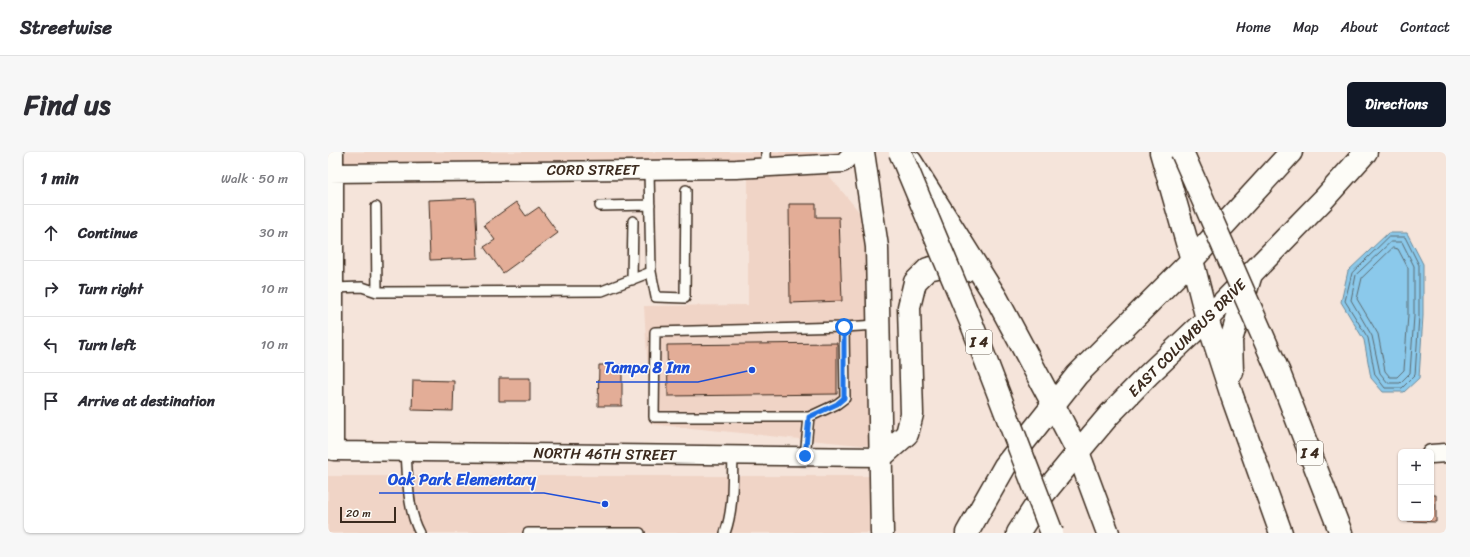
<!DOCTYPE html>
<html lang="en">
<head>
<meta charset="utf-8">
<style>
  :root { --surface:#fff; --page:#f7f7f7; --text:#2b2b33; --muted:#7c7c81; --line:#e1e1e2; --accent:#111827 }
  body { margin:0; font-family:Sriracha,sans-serif; background:var(--page); color:var(--text) }
  .controls { position:absolute; right:12px; bottom:12px; display:grid; overflow:hidden; border-radius:6px; box-shadow:0 1px 3px #0004 }
  .controls button { width:36px; height:36px; display:grid; place-items:center; padding:0; border:0; border-bottom:1px solid var(--line); background:var(--surface); color:var(--text); font:20px sans-serif }
  .scale { position:absolute; left:12px; bottom:10px; width:56px; box-sizing:border-box; padding-left:4px; border:2px solid #3b2a1e; border-top:0; font-size:11px; line-height:14px; white-space:nowrap; color:#3b2a1e; -webkit-text-stroke:3px #fdfcf7; paint-order:stroke }
  .stop { position:absolute; width:12px; height:12px; margin:-9px; border:3px solid #1a73e8; border-radius:50%; background:#fff }
  .stop.end { background:#1a73e8; border-color:#fff; box-shadow:0 1px 4px #0008 }
  .list { margin:0; padding:0; list-style:none }
  h2 { display:flex; justify-content:space-between; align-items:center; height:52px; margin:0; padding:0 16px; font-size:17px }
  h2 small { font-size:13px; font-weight:400; color:var(--muted) }
  .list li { display:grid; grid-template-columns:26px 1fr auto; gap:12px; align-items:center; box-sizing:border-box; height:56px; padding:0 16px; border-top:1px solid var(--line) }
  .list b { display:block; font-size:15px; white-space:nowrap }
  .list em { font-size:13px; font-style:normal; color:var(--muted) }
  .icon { flex:none; width:22px; height:22px; fill:none; stroke:currentColor; stroke-width:2; stroke-linecap:round; stroke-linejoin:round }
  .map { position:relative; flex:none; width:1118px; height:381px; overflow:hidden; border-radius:6px }
  header { display:flex; align-items:center; gap:24px; box-sizing:border-box; height:56px; padding:0 20px; background:var(--surface); border-bottom:1px solid var(--line) }
  header strong { font-size:19px }
  nav { display:flex; gap:22px; margin-inline-start:auto; font-size:14px }
  .intro { display:flex; align-items:center; justify-content:space-between; box-sizing:border-box; height:96px; padding:0 24px }
  h1 { margin:0; font-size:28px }
  .button { padding:10px 18px; border-radius:6px; background:var(--accent); color:#fff; font-size:14px; font-weight:700 }
  main { display:flex; gap:24px; padding:0 24px }
  aside { flex:1; background:var(--surface); border-radius:6px; box-shadow:0 1px 3px #0004 }
  .map>svg:first-child { display:block }
  .built { fill:#f0d4c6 }
  .water { fill:#8bc9eb; stroke:#6b8999 }
  .lines { fill:none; stroke-linecap:round; stroke-linejoin:round }
  .shore { stroke:#5b6a70; stroke-width:1 }
  .building { fill:#e3ad97; stroke:#3b2a1e }
  .lane-casing { stroke:#3b2a1e; stroke-width:12 }
  .street-casing { stroke:#3b2a1e; stroke-width:21 }
  .secondary-casing { stroke:#3b2a1e; stroke-width:25 }
  .highway-casing { stroke:#3b2a1e; stroke-width:25 }
  .lane { stroke:#fdfcf7; stroke-width:9 }
  .street { stroke:#fdfcf7; stroke-width:18 }
  .secondary { stroke:#fdfcf7; stroke-width:22 }
  .highway { stroke:#fdfcf7; stroke-width:22 }
  .highway-bridge-casing { stroke:#3b2a1e; stroke-width:25; stroke-linecap:butt }
  .highway-bridge { stroke:#fdfcf7; stroke-width:22 }
  .route { stroke:#1a73e8; stroke-width:5 }
  .labels { text-anchor:middle; stroke-width:3; stroke-linejoin:round; paint-order:stroke }
  .shield { fill:#fdfcf7; stroke:#75695f; stroke-width:1 }
  .shield-label { font-size:14px; font-weight:bold; fill:#3b2a1e }
  .street-label { font-size:15px; fill:#3b2a1e; stroke:#fdfcf7 }
  .leader { fill:none; stroke:#1d4ed8; stroke-width:1.5 }
  .callout-dot { fill:#1d4ed8; stroke:#fdfcf7; stroke-width:1.5 }
  .callout-label { font-size:16px; text-anchor:middle; font-weight:bold; fill:#1d4ed8; stroke:#fdfcf7; stroke-width:3; stroke-linejoin:round; paint-order:stroke }
</style>
</head>
<body>
<header>
<strong>Streetwise</strong>
<nav><a>Home</a><a>Map</a><a>About</a><a>Contact</a></nav>
</header>
<div class="intro"><h1>Find us</h1><a class="button">Directions</a></div>
<main>
<aside>
<h2>1 min<small>Walk · 50 m</small></h2>
<ul class="list">
<li><svg class="icon" aria-label="ahead" viewBox="0 0 24 24"><path d="M12 20V5M6 11l6-6 6 6"/></svg><div><b>Continue</b></div><em>30 m</em></li>
<li><svg class="icon" aria-label="right" viewBox="0 0 24 24"><path d="M7 20v-9h11M14 6l5 5-5 5"/></svg><div><b>Turn right</b></div><em>10 m</em></li>
<li><svg class="icon" aria-label="left" viewBox="0 0 24 24"><path d="M17 20v-9H6M10 6l-5 5 5 5"/></svg><div><b>Turn left</b></div><em>10 m</em></li>
<li><svg class="icon" aria-label="arrive" viewBox="0 0 24 24"><path d="M6 21V4h12l-3 4 3 4H6"/></svg><div><b>Arrive at destination</b></div></li>
</ul>
</aside>
<div class="map">
<svg width="1118" height="381" viewBox="0 0 1118 381">
  <rect width="100%" height="100%" fill="#f5e4da"/>
  <filter id="ink" filterUnits="userSpaceOnUse"><feTurbulence type="fractalNoise" baseFrequency=".025" numOctaves="2"/><feDisplacementMap in="SourceGraphic" scale="8" xChannelSelector="R" yChannelSelector="G"/><feConvolveMatrix kernelMatrix="1 2 1 2 8 2 1 2 1" color-interpolation-filters="sRGB"/></filter>
  <g filter="url(#ink)">
    <path class="built" d="M7,0H492L498,20L538,68L562,296L323,272L316,154L420,153V21L7,19Z
      M0,324H552L556,381H0Z"/>
    <path class="water" d="M1060,81H1079L1095,112V164L1091,226L1076,240H1055L1043,226L1036,188L1013,150L1020,119Z"/>
    <g class="lines">
      <path class="shore" d="M1061,85H1077L1091,113V164L1087,223L1074,236H1057L1047,223L1040,186L1017,149L1024,121Z
        M1063,90H1074L1086,114V164L1082,221L1072,231H1060L1052,221L1044,184L1023,148L1028,123Z
        M1065,96L1070,97L1080,116V163L1076,218L1069,225H1062L1057,219L1050,182L1029,147L1034,126Z"/>
    </g>
    <path class="building" d="M147,46L150,106L102,108L100,48Z
      M188,50L198,64L211,55L230,81L175,121L156,95L167,88L156,73Z
      M461,52H488V65H511L514,149L462,151Z
      M509,191V242L340,244L339,193Z
      M271,213H294V254H270Z
      M171,226H202V249H171Z
      M85,228L126,229L125,259L84,258Z
      M1103,343H1108V370L1079,369V366H1103Z"/>
    <g class="lines">
      <defs>
        <path id="lane" d="M438,0V16
          M272,54L322,53
          M48,55L49,140
          M323,120L328,145L357,146L358,38
          M304,128L305,69
          M6,136L34,135L49,140L274,139L323,120L321,18
          M481,265H326L327,180L516,175
          M78,300C80,327 79,357 92,381
          M477,304L481,265L509,252L517,246L516,175L550,173
          M200,381H312
          M397,381C406,356 404,329 405,303"/>
        <path id="street" d="M6,0V299
          M0,21L408,17L515,11L525,0
          M0,298L6,299L553,305
          M1103,302L1118,301"/>
        <path id="secondary" d="M535,0L549,95L554,381
          M639,381L677,314L749,223L864,108L963,0
          M690,381L714,344L750,300L782,262L820,223L879,167L995,48L1038,0"/>
        <path id="highway" d="M833,0L864,108L879,167L904,244L953,381
          M583,10L669,147L725,252L750,300L780,381
          M904,220L903,188L923,122
          M951,221L1013,381
          M553,305L579,282L584,262L581,155L587,130L600,117L622,112L636,119"/>
      </defs>
      <use href="#lane" class="lane-casing"/>
      <use href="#street" class="street-casing"/>
      <use href="#secondary" class="secondary-casing"/>
      <use href="#highway" class="highway-casing"/>
      <use href="#lane" class="lane"/>
      <use href="#street" class="street"/>
      <use href="#secondary" class="secondary"/>
      <use href="#highway" class="highway"/>
      <defs>
        <path id="highway-bridge" d="M572,0L643,170L724,381
          M854,0L951,221"/>
      </defs>
      <use href="#highway-bridge" class="highway-bridge-casing"/>
      <use href="#highway-bridge" class="highway-bridge"/>
    </g>
  </g>
  <g class="lines" filter="url(#ink)">
    <path class="route" d="M477,304L481,265L509,252L516,246V175"/>
  </g>
  <g class="labels">
    <g class="shield">
      <rect x="638" y="178" width="26" height="24" rx="3"/>
      <rect x="969" y="289" width="26" height="24" rx="3"/>
    </g>
    <g class="shield-label">
      <text x="651" y="195">I 4</text>
      <text x="982" y="306">I 4</text>
    </g>
    <g class="street-label">
      <text x="265" y="23">CORD STREET</text>
      <text transform="translate(859 186) rotate(-45)" y="5">EAST COLUMBUS DRIVE</text>
      <text transform="translate(277 302) rotate(1)" y="5">NORTH 46TH STREET</text>
    </g>
  </g>
  <path class="leader" d="M424 218L370 230H268M277 352L216 341H51"/>
  <g class="callout-dot">
    <circle cx="424" cy="218" r="4"/>
    <circle cx="277" cy="352" r="4"/>
  </g>
  <g class="callout-label">
    <text x="319" y="221">Tampa 8 Inn</text>
    <text x="134" y="333">Oak Park Elementary</text>
  </g>
</svg>
<div class="controls">
<button>+</button>
<button>−</button>
</div>
<div class="scale">20 m</div>
<div class="stop" style="left:516px;top:175px"></div>
<div class="stop end" style="left:477px;top:304px"></div>
</div>
</main>
</body>
</html>
